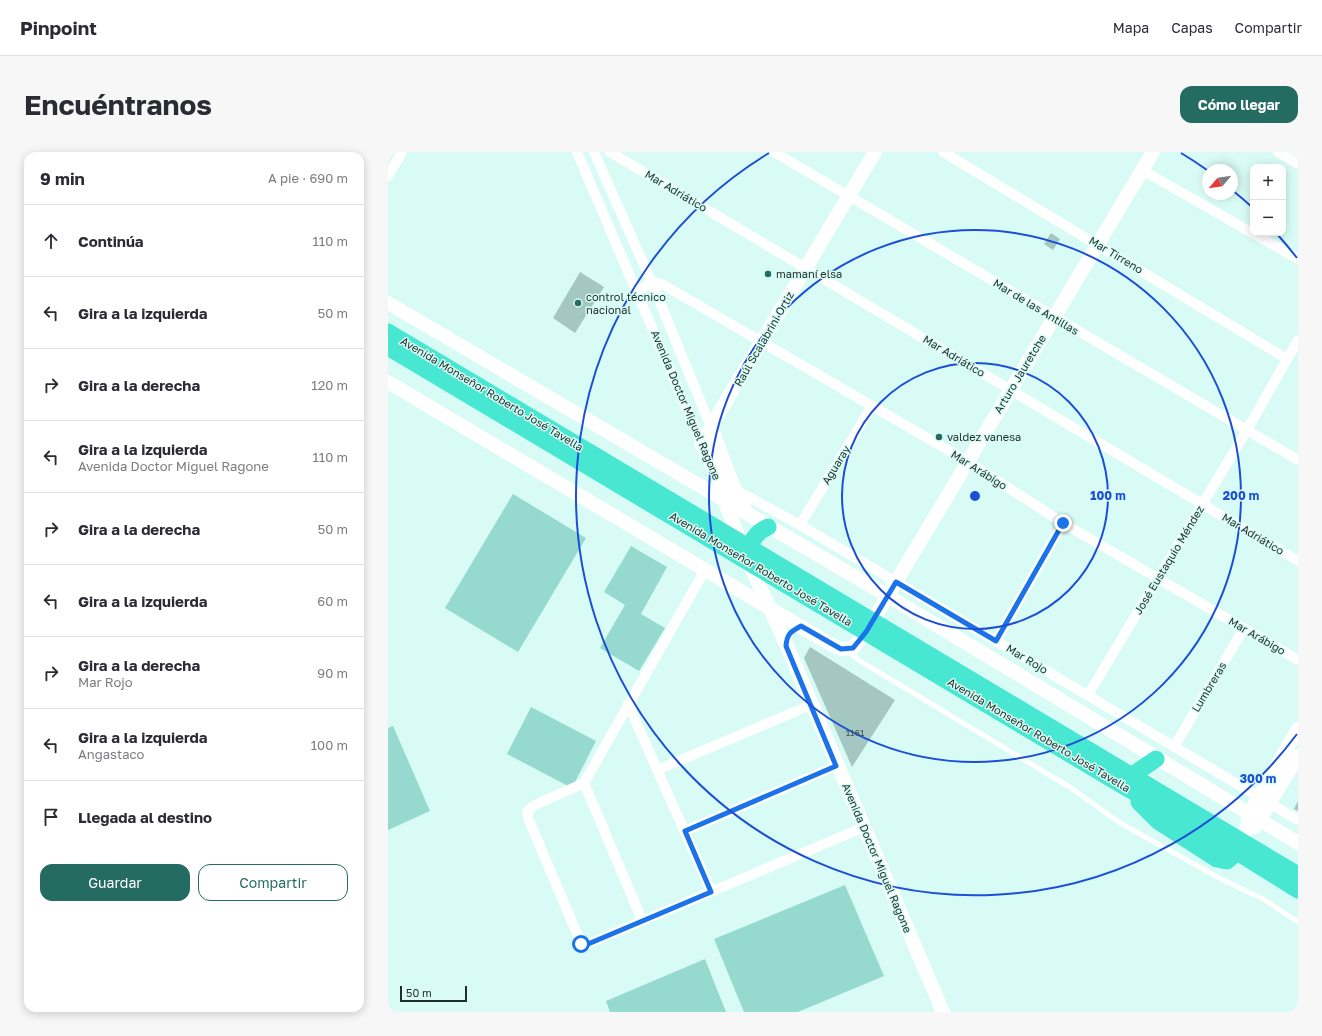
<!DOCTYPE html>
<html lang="es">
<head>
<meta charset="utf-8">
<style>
  :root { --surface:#fff; --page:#f7f7f7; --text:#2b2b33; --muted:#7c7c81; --line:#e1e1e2; --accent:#246b62 }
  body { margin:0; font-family:"Golos Text",sans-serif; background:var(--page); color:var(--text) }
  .controls { position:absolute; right:12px; top:12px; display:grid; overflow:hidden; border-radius:8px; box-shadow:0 2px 10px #0003 }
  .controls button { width:36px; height:36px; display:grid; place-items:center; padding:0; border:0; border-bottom:1px solid var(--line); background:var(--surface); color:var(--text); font:20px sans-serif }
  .compass { position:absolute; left:814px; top:12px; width:36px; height:36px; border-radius:50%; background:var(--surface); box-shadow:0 2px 10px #0003; rotate:241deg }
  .scale { position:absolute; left:12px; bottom:10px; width:67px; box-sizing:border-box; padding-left:4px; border:2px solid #1f2d2b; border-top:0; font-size:11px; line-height:14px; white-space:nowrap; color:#1f2d2b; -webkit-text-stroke:3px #d8fcf5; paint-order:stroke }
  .stop { position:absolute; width:12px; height:12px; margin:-9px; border:3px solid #1a73e8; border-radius:50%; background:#fff }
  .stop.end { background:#1a73e8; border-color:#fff; box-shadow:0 1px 4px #0008 }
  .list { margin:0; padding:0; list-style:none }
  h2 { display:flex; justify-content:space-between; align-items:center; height:52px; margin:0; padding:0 16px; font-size:17px }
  h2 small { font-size:13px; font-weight:400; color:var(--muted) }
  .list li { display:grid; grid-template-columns:26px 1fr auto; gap:12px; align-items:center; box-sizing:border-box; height:72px; padding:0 16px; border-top:1px solid var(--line) }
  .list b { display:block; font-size:15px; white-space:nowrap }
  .list p { margin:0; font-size:13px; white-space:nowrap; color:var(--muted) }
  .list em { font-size:13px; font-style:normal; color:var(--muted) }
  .actions { display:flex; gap:8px; padding:12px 16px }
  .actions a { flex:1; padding:9px 0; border:1px solid var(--accent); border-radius:12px; text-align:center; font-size:14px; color:var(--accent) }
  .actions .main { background:var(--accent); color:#fff }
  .icon { flex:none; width:22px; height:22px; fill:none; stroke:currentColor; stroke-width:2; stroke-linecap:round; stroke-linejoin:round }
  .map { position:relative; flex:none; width:910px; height:860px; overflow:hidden; border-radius:12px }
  header { display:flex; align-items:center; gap:24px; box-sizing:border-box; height:56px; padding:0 20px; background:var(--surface); border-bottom:1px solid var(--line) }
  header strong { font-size:19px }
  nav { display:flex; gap:22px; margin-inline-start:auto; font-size:14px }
  .intro { display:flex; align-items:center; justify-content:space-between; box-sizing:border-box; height:96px; padding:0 24px }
  h1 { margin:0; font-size:28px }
  .button { padding:10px 18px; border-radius:12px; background:var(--accent); color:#fff; font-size:14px; font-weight:700 }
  main { display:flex; gap:24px; padding:0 24px }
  aside { flex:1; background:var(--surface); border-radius:12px; box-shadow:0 2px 10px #0003 }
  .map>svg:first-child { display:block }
  .green { fill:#96d9ce }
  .building { fill:#a4c8c1 }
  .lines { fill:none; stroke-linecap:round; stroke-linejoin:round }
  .lane { stroke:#fff; stroke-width:5 }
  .street { stroke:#fff; stroke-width:10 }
  .secondary { stroke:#fff; stroke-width:14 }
  .highway { stroke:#47e7d2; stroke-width:17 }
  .route { stroke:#1a73e8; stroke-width:5 }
  .ring { fill:none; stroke:#1d4ed8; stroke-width:2 }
  .poi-dot { fill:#246b62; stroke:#d8fcf5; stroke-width:1.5 }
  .labels { text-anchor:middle; stroke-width:3; stroke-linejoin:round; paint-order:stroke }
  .number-label { font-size:9px; fill:#405450 }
  .street-label { font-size:11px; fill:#1f2d2b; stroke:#d8fcf5 }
  .poi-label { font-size:11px; fill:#1f2d2b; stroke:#d8fcf5; text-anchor:start }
  .centre { fill:#1d4ed8; stroke:#d8fcf5; stroke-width:2 }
  .ring-label { font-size:12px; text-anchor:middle; font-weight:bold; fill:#1d4ed8; stroke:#d8fcf5; stroke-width:3; stroke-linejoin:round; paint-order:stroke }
</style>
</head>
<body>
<header>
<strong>Pinpoint</strong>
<nav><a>Mapa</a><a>Capas</a><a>Compartir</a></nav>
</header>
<div class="intro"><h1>Encuéntranos</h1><a class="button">Cómo llegar</a></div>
<main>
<aside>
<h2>9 min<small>A pie · 690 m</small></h2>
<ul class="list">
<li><svg class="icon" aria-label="ahead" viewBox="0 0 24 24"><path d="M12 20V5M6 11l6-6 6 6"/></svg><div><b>Continúa</b></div><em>110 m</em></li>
<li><svg class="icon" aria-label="left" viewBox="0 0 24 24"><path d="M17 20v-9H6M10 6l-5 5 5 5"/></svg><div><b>Gira a la izquierda</b></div><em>50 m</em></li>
<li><svg class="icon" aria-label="right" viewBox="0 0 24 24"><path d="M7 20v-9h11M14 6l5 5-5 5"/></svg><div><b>Gira a la derecha</b></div><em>120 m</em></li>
<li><svg class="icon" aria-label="left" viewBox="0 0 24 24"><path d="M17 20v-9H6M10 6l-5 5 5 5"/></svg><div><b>Gira a la izquierda</b><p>Avenida Doctor Miguel Ragone</p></div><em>110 m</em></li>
<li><svg class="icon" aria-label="right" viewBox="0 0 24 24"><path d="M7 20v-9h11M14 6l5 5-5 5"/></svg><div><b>Gira a la derecha</b></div><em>50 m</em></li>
<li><svg class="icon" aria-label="left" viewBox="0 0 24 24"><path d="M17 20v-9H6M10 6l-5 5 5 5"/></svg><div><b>Gira a la izquierda</b></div><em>60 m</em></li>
<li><svg class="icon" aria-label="right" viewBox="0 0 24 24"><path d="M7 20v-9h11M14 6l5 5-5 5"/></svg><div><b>Gira a la derecha</b><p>Mar Rojo</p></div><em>90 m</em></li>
<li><svg class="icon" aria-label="left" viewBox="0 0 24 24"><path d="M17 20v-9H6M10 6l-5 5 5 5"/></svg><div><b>Gira a la izquierda</b><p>Angastaco</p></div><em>100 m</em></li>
<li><svg class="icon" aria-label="arrive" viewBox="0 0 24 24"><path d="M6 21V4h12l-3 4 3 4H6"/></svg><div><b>Llegada al destino</b></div></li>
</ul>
<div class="actions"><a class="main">Guardar</a><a>Compartir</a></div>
</aside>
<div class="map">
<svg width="910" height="860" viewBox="0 0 910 860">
  <rect width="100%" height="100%" fill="#d8fcf5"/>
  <path class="green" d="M125,342L198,386L130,500L57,456Z
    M243,394L279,415L253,462L277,476L251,519L212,496L237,453L216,440Z
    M143,555L208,589L184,636L119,602Z
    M5,574L42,659L0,678V576Z
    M457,733L496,824L410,860H356L326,787Z
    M317,807L338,860H222L218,849Z"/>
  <path class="building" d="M663,81L672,87L665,98L656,92Z
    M192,120L216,135L187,181L165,166Z
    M422,495L507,548L464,615L416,506Z
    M910,649V659L906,657Z"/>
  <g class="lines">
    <path class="lane" d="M460,499L472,509L683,636L732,671L833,727L875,747L910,770"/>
    <path class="street" d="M189,0L313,291
      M206,0L264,131L323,275
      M222,0L910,409
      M386,0L910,308
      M555,0L899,207
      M890,0L910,12
      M754,18L910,107
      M0,24L14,0
      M249,139L264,131H272L579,309L675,371L910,508
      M346,337L412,373L910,668
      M412,373L484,254
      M317,418L196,631L145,654L139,660L140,666L193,791L200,792L476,675
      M608,489L675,371
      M700,543L859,278L910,188
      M240,552L323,739
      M786,595L856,476
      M269,618L423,553
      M196,631L254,768
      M297,679L448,614"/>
    <path class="secondary" d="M487,0L313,291L330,324L336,348L360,409L399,494L555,860
      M0,151L500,444L910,691
      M0,230L442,492L453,497L465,496L478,480L765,0
      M323,275L346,336L359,361
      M867,675L910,604
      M856,690L861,662L910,577"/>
    <path class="highway" d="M0,180L910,723
      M0,195L732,632L849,700L910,738
      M360,406C362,391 366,381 380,375
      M743,624L768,607
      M751,650L770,669L829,707L839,709L849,700"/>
  </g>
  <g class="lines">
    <path class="route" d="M193,792H200L323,740L297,679L448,614L398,494C399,482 402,480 413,474L453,497L465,496L478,480L508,430L608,489L675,371"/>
  </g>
  <g class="ring">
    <circle cx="587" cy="344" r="133"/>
    <circle cx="587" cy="344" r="266"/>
    <path d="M909 582A400 400 0 1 1 381 1M793 1A400 400 0 0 1 819 18M844 38A400 400 0 0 1 865 56M889 82A400 400 0 0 1 909 106"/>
  </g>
  <g class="poi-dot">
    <circle cx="380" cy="122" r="4"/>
    <circle cx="190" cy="151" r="4"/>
    <circle cx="551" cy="285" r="4"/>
  </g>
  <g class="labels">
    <g class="number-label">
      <text x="467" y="584">1161</text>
    </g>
    <g class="street-label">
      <text transform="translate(288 39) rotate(31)" y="4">Mar Adriático</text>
      <text transform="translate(728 103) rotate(31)" y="4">Mar Tirreno</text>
      <text transform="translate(648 155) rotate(31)" y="4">Mar de las Antillas</text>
      <text transform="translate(376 187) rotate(-60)" y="4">Raúl Scalabrini Ortiz</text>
      <text transform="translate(566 204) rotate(31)" y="4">Mar Adriático</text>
      <text transform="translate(632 222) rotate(-59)" y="4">Arturo Jauretche</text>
      <text transform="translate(104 242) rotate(31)" y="4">Avenida Monseñor Roberto José Tavella</text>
      <text transform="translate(298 253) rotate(67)" y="4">Avenida Doctor Miguel Ragone</text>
      <text transform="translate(448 313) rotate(-59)" y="4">Aguaray</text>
      <text transform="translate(591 318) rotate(32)" y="4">Mar Arábigo</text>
      <text transform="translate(865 382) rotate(31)" y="4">Mar Adriático</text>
      <text transform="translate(781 408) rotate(-59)" y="4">José Eustaquio Méndez</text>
      <text transform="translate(373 417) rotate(31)" y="4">Avenida Monseñor Roberto José Tavella</text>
      <text transform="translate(869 484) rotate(30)" y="4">Mar Arábigo</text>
      <text transform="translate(639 507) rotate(31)" y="4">Mar Rojo</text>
      <text transform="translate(821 535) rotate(-59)" y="4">Lumbreras</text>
      <text transform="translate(651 583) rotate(31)" y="4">Avenida Monseñor Roberto José Tavella</text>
      <text transform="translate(489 706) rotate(67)" y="4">Avenida Doctor Miguel Ragone</text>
    </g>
    <g class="poi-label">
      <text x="388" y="126">mamaní elsa</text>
      <text x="198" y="149">control técnico<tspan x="198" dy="13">nacional</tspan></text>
      <text x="559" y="289">valdez vanesa</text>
    </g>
  </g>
  <circle cx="587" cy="344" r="6" class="centre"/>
  <g class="ring-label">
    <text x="720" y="348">100 m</text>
    <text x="853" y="348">200 m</text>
    <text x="870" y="631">300 m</text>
  </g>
</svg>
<div class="controls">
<button>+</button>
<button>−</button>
</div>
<svg class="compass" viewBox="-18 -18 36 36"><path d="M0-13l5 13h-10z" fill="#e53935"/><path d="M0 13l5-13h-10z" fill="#7c7c81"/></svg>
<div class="scale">50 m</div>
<div class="stop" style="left:193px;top:792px"></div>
<div class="stop end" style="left:675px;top:371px"></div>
</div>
</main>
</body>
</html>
